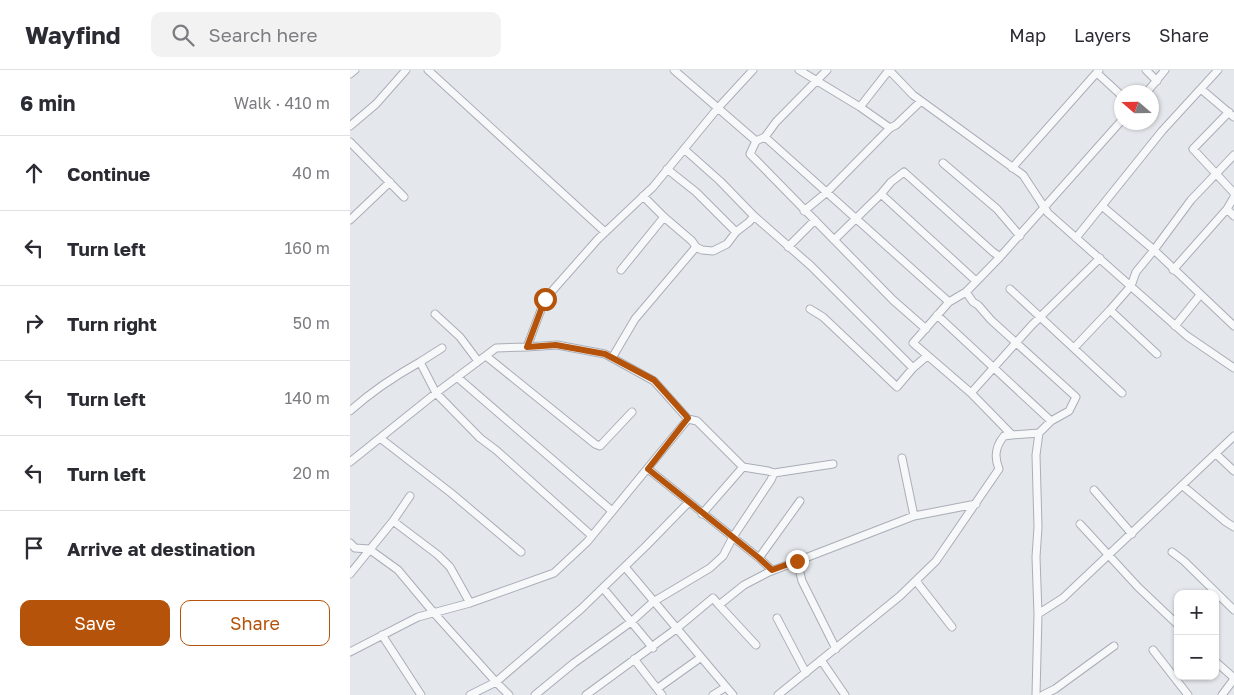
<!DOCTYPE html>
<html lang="en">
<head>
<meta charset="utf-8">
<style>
  :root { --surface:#fff; --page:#f2f2f3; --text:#2b2b33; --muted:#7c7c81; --line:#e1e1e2; --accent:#b45309 }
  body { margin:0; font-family:"Golos Text",sans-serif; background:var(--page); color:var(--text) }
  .controls { position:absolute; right:15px; bottom:15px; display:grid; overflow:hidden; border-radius:10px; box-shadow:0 1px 4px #0004 }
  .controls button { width:45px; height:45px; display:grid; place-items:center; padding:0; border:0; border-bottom:1px solid var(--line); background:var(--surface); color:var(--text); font:25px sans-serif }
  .compass { position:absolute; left:764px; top:15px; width:45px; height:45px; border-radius:50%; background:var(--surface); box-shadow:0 1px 4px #0004; rotate:290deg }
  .stop { position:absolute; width:15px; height:15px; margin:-11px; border:4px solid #b45309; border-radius:50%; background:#fff }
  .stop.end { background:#b45309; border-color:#fff; box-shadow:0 1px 5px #0008 }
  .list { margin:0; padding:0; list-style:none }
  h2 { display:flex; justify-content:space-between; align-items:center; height:65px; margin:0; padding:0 20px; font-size:21px }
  h2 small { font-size:16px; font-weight:400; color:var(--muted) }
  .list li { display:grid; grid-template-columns:32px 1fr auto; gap:15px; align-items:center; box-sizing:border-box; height:75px; padding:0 20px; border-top:1px solid var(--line) }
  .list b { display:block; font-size:19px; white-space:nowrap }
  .list em { font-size:16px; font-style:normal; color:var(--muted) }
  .actions { display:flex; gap:10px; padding:15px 20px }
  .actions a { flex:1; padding:11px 0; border:1px solid var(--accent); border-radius:10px; text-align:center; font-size:18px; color:var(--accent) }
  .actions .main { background:var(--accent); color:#fff }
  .icon { flex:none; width:28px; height:28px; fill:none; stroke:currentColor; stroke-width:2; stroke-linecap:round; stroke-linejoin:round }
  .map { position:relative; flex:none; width:884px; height:625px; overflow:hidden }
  header { display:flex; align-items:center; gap:30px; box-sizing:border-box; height:70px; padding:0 25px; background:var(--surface); border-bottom:1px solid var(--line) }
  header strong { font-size:24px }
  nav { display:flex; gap:28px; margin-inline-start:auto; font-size:18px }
  .search { width:350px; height:45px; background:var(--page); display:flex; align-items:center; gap:12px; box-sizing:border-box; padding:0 18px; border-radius:10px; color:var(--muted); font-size:19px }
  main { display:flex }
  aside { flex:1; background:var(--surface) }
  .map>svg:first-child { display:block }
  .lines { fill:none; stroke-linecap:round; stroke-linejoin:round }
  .street-casing { stroke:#a9aeb7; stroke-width:9 }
  .street { stroke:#f7f8fa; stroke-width:7 }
  .route { stroke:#b45309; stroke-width:6 }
</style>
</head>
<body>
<header>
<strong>Wayfind</strong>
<div class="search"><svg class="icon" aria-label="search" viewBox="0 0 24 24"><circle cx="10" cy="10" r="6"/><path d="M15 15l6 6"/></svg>Search here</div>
<nav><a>Map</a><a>Layers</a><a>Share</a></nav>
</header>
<main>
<aside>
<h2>6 min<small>Walk · 410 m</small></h2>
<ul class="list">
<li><svg class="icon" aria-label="ahead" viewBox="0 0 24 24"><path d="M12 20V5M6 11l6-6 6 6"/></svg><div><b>Continue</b></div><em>40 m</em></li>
<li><svg class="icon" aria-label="left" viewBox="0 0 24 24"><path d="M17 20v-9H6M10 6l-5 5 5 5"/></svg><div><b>Turn left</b></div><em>160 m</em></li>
<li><svg class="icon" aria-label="right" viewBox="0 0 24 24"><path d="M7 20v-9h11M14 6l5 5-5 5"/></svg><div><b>Turn right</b></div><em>50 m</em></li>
<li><svg class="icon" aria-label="left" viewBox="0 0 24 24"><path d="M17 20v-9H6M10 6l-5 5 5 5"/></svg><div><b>Turn left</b></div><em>140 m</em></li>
<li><svg class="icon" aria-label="left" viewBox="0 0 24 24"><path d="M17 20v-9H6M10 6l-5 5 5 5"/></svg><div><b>Turn left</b></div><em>20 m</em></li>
<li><svg class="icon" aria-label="arrive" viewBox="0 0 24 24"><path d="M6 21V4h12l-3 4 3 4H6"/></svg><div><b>Arrive at destination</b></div></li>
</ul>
<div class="actions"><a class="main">Save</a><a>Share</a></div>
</aside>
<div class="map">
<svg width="884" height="625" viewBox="0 0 884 625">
  <rect width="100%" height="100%" fill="#e4e7ec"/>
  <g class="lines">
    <defs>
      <path id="street" d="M78,0L255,162
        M324,0L406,71
        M449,0L510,37L539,0
        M477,0L426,52L415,67L406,71L400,84L543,230L576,259
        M539,0L563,25L673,105L698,143L837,266L884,298
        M796,0L807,11
        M747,3L772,26
        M0,4L5,0
        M851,19L884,47
        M797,22L815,0
        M510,37L540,58
        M879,42L843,79L884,123
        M0,56L26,34L56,0
        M415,67L599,232L563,273L621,323L662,365L654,366C645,377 644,387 649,399L586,491L550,526L428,625
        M0,72L54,127
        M334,79L370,111L404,146L461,196L563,298
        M593,93L647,139L670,166
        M662,98L749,0
        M317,99L346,122L386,162
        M531,124L626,211
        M293,126L314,147L342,171L346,177L352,180L363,181L377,174L386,162L399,152L404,146
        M752,136L804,180L884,256
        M877,139L884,146
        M454,141L477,122L540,58L546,55L571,31
        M0,150L40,112
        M726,168L812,61L868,0
        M484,170L531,124L541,112L554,102L643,182L650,187
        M438,177L465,150
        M271,200L314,147
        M823,200L877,139L884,127
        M660,219L772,323
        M616,222L623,232L628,235L641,250L726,327L719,341L701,351L689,363L686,385L688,457L686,487L688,544L713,528L884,366
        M599,232L616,222L650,187L772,50
        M460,239L473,247L547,317L563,298L577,286
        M760,240L807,284
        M85,244L110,267L128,291
        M587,245L701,351
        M825,256L850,225
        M724,278L760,240L781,216L786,202L804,180L841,130L884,85
        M136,286L245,374L250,376L282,342
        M262,288L285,249L346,177
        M70,292L92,278
        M107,307L262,441
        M621,323L682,255L750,188
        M0,341C21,322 45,306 70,292L86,323L130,368L146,380L242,466
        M338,349L347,351L393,397L418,401L424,403L483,394
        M662,365L689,363
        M30,368L101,423L171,482
        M866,384L884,401
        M552,388L564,446
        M0,392L86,323L146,278L177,277L195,229L248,169L303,117L367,39L403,0
        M298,399L409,488L422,500
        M833,416L876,452L884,457
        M744,420L782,464
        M352,444L393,397
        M43,451L88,485L100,497L120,533
        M730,454L788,517L828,555
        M0,473L5,478L19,479L48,500L84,543L146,612L120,625
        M822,482L834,491L884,540
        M409,488L450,431
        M447,491L452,511L486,579
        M275,497L383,625
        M0,504L43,451L60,426
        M566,511L602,557
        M253,518L303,578
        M369,535L406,575
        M427,548L456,603
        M32,565L71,625
        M803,580L838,625
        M0,582L68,547L120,533L204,503L237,472L338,349L304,311L255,284L207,275L177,277
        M284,589L312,625
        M471,590L495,625
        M865,591L884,608
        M308,618L350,588
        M159,625L146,612L231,539L296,476L338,433
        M185,625L224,593L281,552L303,532L360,498L373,486L383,467L421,410L424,403
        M236,625L326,559L363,528L369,535L394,515L419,502L564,446L626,434
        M363,625L376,617
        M686,625L688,544
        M693,625L705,619L764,576
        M872,625L884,609"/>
    </defs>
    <use href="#street" class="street-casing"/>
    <use href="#street" class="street"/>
  </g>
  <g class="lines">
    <path class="route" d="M195,229L177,277L206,275L255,284L304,310L338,348L298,399L409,488L422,500L447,491"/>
  </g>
</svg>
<div class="controls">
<button>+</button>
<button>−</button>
</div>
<svg class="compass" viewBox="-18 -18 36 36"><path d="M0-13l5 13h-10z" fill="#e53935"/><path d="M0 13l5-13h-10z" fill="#7c7c81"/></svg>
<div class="stop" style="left:195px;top:229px"></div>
<div class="stop end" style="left:447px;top:491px"></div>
</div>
</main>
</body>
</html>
